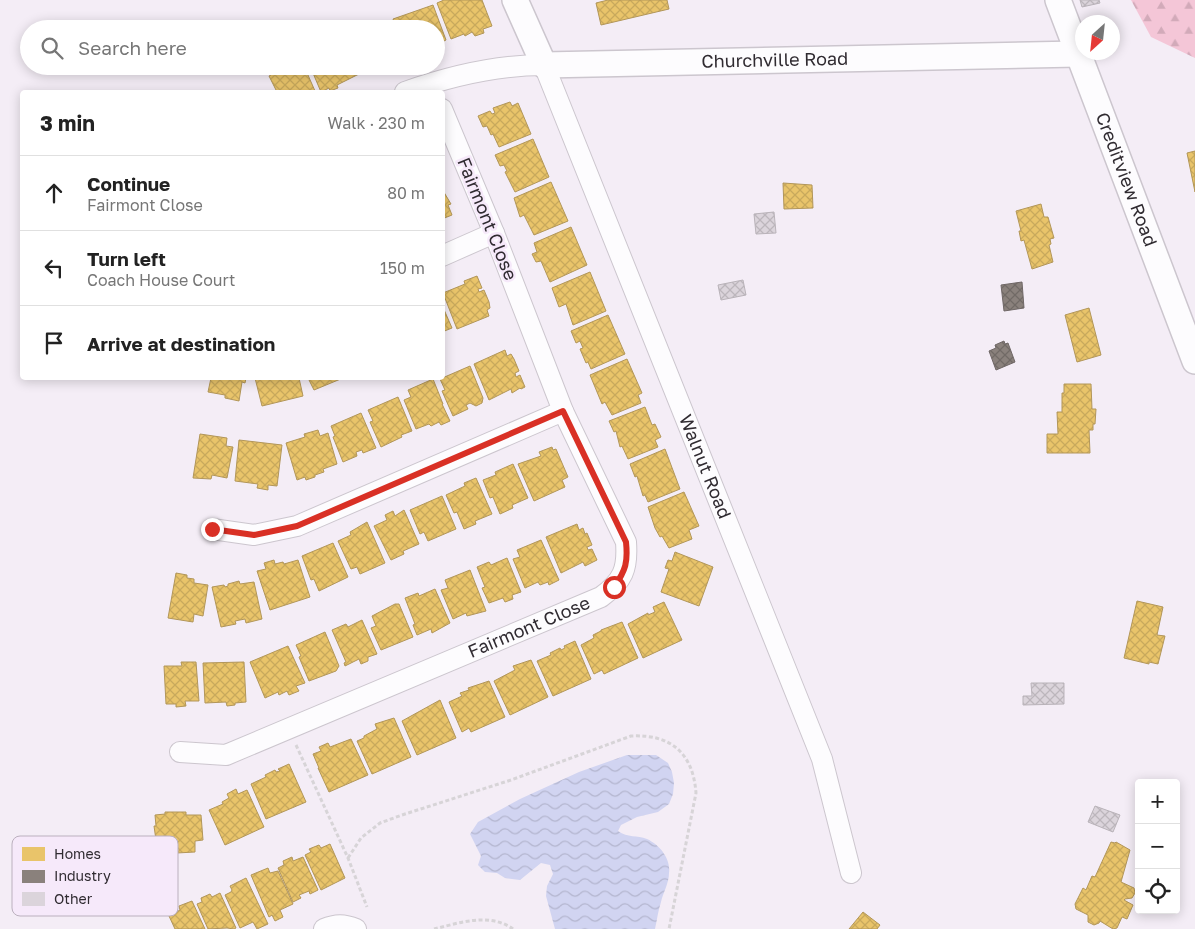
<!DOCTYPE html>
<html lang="en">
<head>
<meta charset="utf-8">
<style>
  :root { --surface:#fff; --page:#f2f2f2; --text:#222; --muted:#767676; --line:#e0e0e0 }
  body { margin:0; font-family:"Golos Text",sans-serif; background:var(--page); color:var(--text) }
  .controls { position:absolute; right:15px; bottom:15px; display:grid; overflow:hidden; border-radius:5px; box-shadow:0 2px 12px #0003 }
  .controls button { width:45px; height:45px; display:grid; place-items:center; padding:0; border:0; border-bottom:1px solid var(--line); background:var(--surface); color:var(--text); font:25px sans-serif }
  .compass { position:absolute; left:1075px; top:15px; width:45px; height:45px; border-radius:50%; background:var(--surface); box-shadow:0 2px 12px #0003; rotate:207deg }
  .stop { position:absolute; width:15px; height:15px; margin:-11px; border:4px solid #d93025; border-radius:50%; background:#fff }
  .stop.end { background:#d93025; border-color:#fff; box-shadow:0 1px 5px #0008 }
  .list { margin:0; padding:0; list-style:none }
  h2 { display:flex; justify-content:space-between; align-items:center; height:65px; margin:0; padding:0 20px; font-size:21px }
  h2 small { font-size:16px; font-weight:400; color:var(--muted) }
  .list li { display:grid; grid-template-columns:32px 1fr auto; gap:15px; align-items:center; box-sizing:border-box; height:75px; padding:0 20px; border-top:1px solid var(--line) }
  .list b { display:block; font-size:19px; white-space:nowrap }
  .list p { margin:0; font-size:16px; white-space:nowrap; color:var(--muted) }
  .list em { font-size:16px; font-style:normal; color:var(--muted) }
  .icon { flex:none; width:28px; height:28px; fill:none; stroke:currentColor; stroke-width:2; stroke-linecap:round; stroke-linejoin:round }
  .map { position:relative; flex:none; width:1195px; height:929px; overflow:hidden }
  .search { position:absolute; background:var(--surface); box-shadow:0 2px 12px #0003; left:20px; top:20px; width:425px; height:55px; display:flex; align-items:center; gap:12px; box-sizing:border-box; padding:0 18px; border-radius:28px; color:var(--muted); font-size:19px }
  .panel { position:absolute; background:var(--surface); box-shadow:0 2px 12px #0003; left:20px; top:90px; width:425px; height:290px; border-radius:5px }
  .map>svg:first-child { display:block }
  .forest { fill:url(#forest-firs) }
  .water { fill:url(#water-waves) }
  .homes { fill:url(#homes-cross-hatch); stroke:#b29659 }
  .industry { fill:url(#industry-cross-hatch); stroke:#6f6766 }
  .building { fill:url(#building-cross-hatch); stroke:#b9b3b9 }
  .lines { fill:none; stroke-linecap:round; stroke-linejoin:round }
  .minor-casing { stroke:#ccc6ce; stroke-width:22 }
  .tertiary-casing { stroke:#ccc6ce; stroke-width:28 }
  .path { stroke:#d7d4d7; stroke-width:3; stroke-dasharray:4 2.5; stroke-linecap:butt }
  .minor { stroke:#fdfcfe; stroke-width:20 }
  .tertiary { stroke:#fdfcfe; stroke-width:25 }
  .route { stroke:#d93025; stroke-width:6 }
  .labels { text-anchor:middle; stroke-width:5; stroke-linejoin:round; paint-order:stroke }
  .street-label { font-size:18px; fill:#302b31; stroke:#f6e9fa }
  .key { fill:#f6e9fa; stroke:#bbb0be; stroke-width:1 }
  .key-label { font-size:14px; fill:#302b31 }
</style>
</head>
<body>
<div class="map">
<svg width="1195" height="929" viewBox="0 0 1195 929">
  <defs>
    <pattern id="forest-firs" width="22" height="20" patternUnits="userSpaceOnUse" patternTransform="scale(1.25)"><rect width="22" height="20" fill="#f4c6d7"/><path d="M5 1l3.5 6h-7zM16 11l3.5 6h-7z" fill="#d2aab9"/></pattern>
    <pattern id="water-waves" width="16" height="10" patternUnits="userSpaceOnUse" patternTransform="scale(1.25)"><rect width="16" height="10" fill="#d1d4f1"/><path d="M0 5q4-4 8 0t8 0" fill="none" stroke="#b4b6cf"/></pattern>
    <pattern id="homes-cross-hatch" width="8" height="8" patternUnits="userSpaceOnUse" patternTransform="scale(1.25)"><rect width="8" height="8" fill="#e9c46a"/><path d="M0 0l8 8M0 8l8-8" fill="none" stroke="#c8a95c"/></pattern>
    <pattern id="industry-cross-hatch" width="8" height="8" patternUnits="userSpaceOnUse" patternTransform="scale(1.25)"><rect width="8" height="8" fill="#8a817c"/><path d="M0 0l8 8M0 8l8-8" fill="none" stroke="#716a66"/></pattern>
    <pattern id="building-cross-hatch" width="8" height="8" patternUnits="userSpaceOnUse" patternTransform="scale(1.25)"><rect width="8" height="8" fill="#dbd4db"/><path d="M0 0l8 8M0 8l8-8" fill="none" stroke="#bcb6bc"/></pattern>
  </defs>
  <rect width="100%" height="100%" fill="#f4edf6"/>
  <path class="forest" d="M1131,0H1195V58L1151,37Z"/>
  <path class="water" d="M627,755H656L668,763L672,772L674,783L673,794L669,804L658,812L637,817L621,825L618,831C628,838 637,835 647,839C660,845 671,859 669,873C669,883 663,893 661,902C658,911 657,920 655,929H555L546,896L547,886L553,874L550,865L541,863L520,880L505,878L497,873L485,872L478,865L481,856L470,834L478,822L520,799L579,772Z"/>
  <path class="homes" d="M444,0H482L492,26L483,29L484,33L475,36L472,32L465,36L464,34L451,39L437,3Z
    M608,0H667L669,9L601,25L596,3Z
    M433,5L446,40L436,45V29H397L393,19Z
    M390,24L392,29H376Z
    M269,66H304L315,91L277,92L269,76L271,75L268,67Z
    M310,66H356L359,74L337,85L338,88L330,91L329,88L321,92Z
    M361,66H385L363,73Z
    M510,102L512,106L518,103L531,134L499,147L493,134L491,135L487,126L483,127L478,116L490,111L492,114L495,113L493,108Z
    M533,139L549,177L515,192L505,172L507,171L504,165L500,166L495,155Z
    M1195,151V192L1187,153Z
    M551,182L568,221L534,235L524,215L520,217L514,198Z
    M783,183L812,185L813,208L784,209Z
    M442,189L451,204L448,205L452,215L442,219Z
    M1041,204L1044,217H1048L1054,238L1050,239L1051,244L1049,245L1053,262L1032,269L1024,240L1021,241L1019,231H1021L1016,211Z
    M571,227L587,265L550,282L541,261L536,262L532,254L537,252L534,243Z
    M590,272L606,311L573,325L566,304L559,307L552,288Z
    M477,276L482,288L478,289L479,292L484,290L489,302L490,308L487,310L489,316L457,329L443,293L465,284L464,281Z
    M442,305L452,328L442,332Z
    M1089,308L1101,355L1077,362L1065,315Z
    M608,315L625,354L591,369L588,362L586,363L580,349L583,348L580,341L576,343L571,331Z
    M505,350L507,356L511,354L514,359L519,371L515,373L516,377L520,375L525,387L521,389L520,388L512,393L511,389L489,400L474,364Z
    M627,359L642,393L638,395L641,403L612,415L605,402L602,404L590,375Z
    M470,366L483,398L482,403L476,406L470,403L466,405L468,409L453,416L442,391L445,390L440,379Z
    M211,378H246L245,383L242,382L239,401L225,398V395L208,392Z
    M255,378H299L303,396L262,406Z
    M308,378H343L314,390Z
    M433,379L443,404H442L450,421L441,425L439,422L431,426L429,424L416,429L404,400L411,397L408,390Z
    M1064,384H1091L1092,409H1096L1095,424H1093V430H1089L1090,453H1047V434H1058L1057,412H1062V393H1064Z
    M398,397L412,431L401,435L402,437L381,447L370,422L373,421L368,410Z
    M645,407L652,425L655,424L661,437L655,440L658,447L628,459L622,446L620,447L616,431L614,432L609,421Z
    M361,413L376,448L363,453L362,450L356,452L357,456L343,462L333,437L335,436L331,426Z
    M318,430L320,436L328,433L337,464L323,469L324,472L315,475V477L306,480L305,477L297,480L286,443L305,437L304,434Z
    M200,434L227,438L226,446L233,447L227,478L212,475L211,479L193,478Z
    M239,440L282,445L277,486L268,485V490L257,488L258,484L235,481Z
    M552,447L553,450L556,449L568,477L562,480L565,487L534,501L518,464L541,456L539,452Z
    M665,449L680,489L648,502L645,495L643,496L637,476L635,477L630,464Z
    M513,464L528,498L512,505L513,508L500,514L493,497L490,498L483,480L496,475L495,472Z
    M476,478L492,514L475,521L476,524L464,529L457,512L454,513L446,495L465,486L464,483Z
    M684,492L699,526L689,530L692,539L669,548L662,536L660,537L655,528L648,507Z
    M442,496L456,529L428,541L424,532L420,534L410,510Z
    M404,510L419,544L403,551L404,554L391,560L374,526L387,520L385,515L393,511L395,516Z
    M367,522L385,563L360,574L357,567L351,569L338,541L351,535L350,532Z
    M577,524L579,530L583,528L585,534L587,533L592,545L587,547L588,550L592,549L597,560L585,566L583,562L561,573L546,537Z
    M541,540L559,580L549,585L548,582L540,585L538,582L525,588L513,559L520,557L517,550Z
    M333,543L348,577L319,591L314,579L311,580L302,556Z
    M675,552L713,567L699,606L661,592L669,569L665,568L668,560L672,561Z
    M507,558L521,592L512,595L513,599L505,602L503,598L489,603L482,588L485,587L477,567L489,562L491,565Z
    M274,560L275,564L283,562L284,564L298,560L310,597L270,610L257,571L266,569L264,563Z
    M470,570L486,611L467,616L466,613L453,619L441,590L448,588L445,580Z
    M176,573L187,575V578L194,579V583L208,585L203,616L194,614L193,622L168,618Z
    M239,581L240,584L254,582L262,619L246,623L245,619L235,621L236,624L221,627L212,587L224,585L225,587L228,586V584Z
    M435,589L450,623L432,633L431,629L417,635L413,625L415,624L405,598L418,593L419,596Z
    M1137,601L1163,607L1157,635L1165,636L1158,664L1149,662V664L1124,658Z
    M664,602L682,640L643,658L628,624L648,613V615L655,612L653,607Z
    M395,604H399L413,637L381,650L371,628L376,626L372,616Z
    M362,620L377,654L368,657V661L361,664L359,659L345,666L344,663L346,662L332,630L346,624L348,627Z
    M622,622L638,658L604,674L602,670L594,674L581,645L594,638L593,635L601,631V630Z
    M325,632L339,666L336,671L309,681L299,657L301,656L296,645Z
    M575,641L591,679L553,696L537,661L551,655L550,653L560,648L561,650L565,648L564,646Z
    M288,646L305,683L296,686L299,691L289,695L287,691L279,695L278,692L265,698L250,662Z
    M531,660L548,697L510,715L494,681L515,670L513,666Z
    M181,662H196L199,701H185L186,706L176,707V704H166L164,666H182Z
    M244,662L246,702L235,703V705L227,706L226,702L205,703L203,663Z
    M489,681L505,717L471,732L469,728L462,732L449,702L462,696L460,693L469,690L468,688Z
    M440,700L456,738L417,755L402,721Z
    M394,718L411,757L372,774L357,741L364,738V736L377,729L375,724Z
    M351,739L368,775L329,792L318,768H319L313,754L321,751L319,747L328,743L330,747Z
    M289,764L306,802L266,819L251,784L266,777L265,775L275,770L276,772L280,771L278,769Z
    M236,789L238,794L247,790L264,827L225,845L209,810L223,804L222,802L229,798L227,794Z
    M165,812H186V815H201L203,840L195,841V852L158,854L154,826H156L155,815L165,814Z
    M1111,842L1115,843L1116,842L1130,850L1121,882L1134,888L1135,893L1132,898L1125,899L1124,900L1133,905L1127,919L1122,917L1117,928L1113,929L1100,921L1099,923L1094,925L1088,922V915L1076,909L1075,904L1083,888L1086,890L1092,876L1095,877Z
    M330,844L345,878L321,890L305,855L311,852L309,849L319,845L321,848Z
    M292,857L293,861L303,857L318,890L310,894L309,891L299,895L301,898L293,902L278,868L284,865L283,861Z
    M268,868L270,873L278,871L293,904L280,910L283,917L275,921L272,915L269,917L251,875Z
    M246,878L268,924L257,929L253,922L240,928L225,895L231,892L232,890L230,886Z
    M220,893L236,928L234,929L227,928L208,929L197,904L202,902L201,898L210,894L212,897Z
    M192,901L205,929H175L169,916L180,910L179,906Z
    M863,912L880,925L877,929H849Z"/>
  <path class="industry" d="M1022,282L1024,308L1004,311L1001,285Z
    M1004,341L1005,344L1008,343L1015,362L996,370L989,351L996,348L995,345Z"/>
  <path class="building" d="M1080,0H1099L1100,3L1082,7Z
    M774,212L776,233L756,234L754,214Z
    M743,280L746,295L721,300L718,285Z
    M1031,683H1064V704L1023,705V696H1032Z
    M1095,806L1120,815L1113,832L1088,822Z"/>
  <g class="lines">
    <defs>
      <g id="minor">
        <path id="s1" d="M405,92C450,76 495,65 544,65L822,759L851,873"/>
        <path d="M442,256L494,233"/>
        <path d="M212,529L254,535L297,526L563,411"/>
        <path id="s2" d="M180,752L226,755L601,597C623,581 628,569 626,542L563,411L494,233L442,109"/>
        <path d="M324,929C336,924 344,924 356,929"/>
      </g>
      <g id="tertiary">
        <path id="s3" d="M515,0L544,65L1078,54"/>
        <path id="s4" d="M1058,0L1195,361"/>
      </g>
    </defs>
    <use href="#minor" class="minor-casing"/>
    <use href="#tertiary" class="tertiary-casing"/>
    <path class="path" d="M296,745L348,858L367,907
      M348,858L361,838L380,823L402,815L511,780L631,736C671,734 693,753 696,793L669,929
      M434,929C459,923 489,912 513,929"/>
    <use href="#minor" class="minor"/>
    <use href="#tertiary" class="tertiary"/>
  </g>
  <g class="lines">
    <path class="route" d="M212,529L254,535L297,526L563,411L626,542C628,562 626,570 614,587"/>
  </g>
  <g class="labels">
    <g class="street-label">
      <text dy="6" stroke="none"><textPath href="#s3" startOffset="302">Churchville Road</textPath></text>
      <text dy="6" stroke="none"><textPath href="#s4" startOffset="192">Creditview Road</textPath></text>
      <text transform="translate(487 219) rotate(68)" y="6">Fairmont Close</text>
      <text dy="6" stroke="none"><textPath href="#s1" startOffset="575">Walnut Road</textPath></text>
      <text dy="6" stroke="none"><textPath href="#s2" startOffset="375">Fairmont Close</textPath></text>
    </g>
  </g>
  <rect x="12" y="836" width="166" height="80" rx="8" class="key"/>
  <rect x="22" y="847" width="23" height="14" fill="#e9c46a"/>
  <rect x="22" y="870" width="23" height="13" fill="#8a817c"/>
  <rect x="22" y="892" width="23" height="14" fill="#dbd4db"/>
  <g class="key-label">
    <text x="54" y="859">Homes</text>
    <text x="54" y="881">Industry</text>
    <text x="54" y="904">Other</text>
  </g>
</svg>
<div class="controls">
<button>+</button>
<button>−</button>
<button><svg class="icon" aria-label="locate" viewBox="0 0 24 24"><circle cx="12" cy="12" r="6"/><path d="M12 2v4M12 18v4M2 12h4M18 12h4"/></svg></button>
</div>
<svg class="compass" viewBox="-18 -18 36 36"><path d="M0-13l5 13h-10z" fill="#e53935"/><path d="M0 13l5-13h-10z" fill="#767676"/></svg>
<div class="stop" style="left:614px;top:587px"></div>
<div class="stop end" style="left:212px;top:529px"></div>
<div class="search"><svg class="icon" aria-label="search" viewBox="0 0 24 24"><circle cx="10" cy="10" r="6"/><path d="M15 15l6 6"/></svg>Search here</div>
<section class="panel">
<h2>3 min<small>Walk · 230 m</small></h2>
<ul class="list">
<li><svg class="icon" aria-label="ahead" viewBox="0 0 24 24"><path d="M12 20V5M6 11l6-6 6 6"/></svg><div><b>Continue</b><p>Fairmont Close</p></div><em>80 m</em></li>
<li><svg class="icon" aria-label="left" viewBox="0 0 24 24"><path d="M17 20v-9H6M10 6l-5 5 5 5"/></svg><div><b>Turn left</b><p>Coach House Court</p></div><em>150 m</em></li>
<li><svg class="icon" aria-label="arrive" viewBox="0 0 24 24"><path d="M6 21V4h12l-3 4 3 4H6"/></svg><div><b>Arrive at destination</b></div></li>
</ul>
</section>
</div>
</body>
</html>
